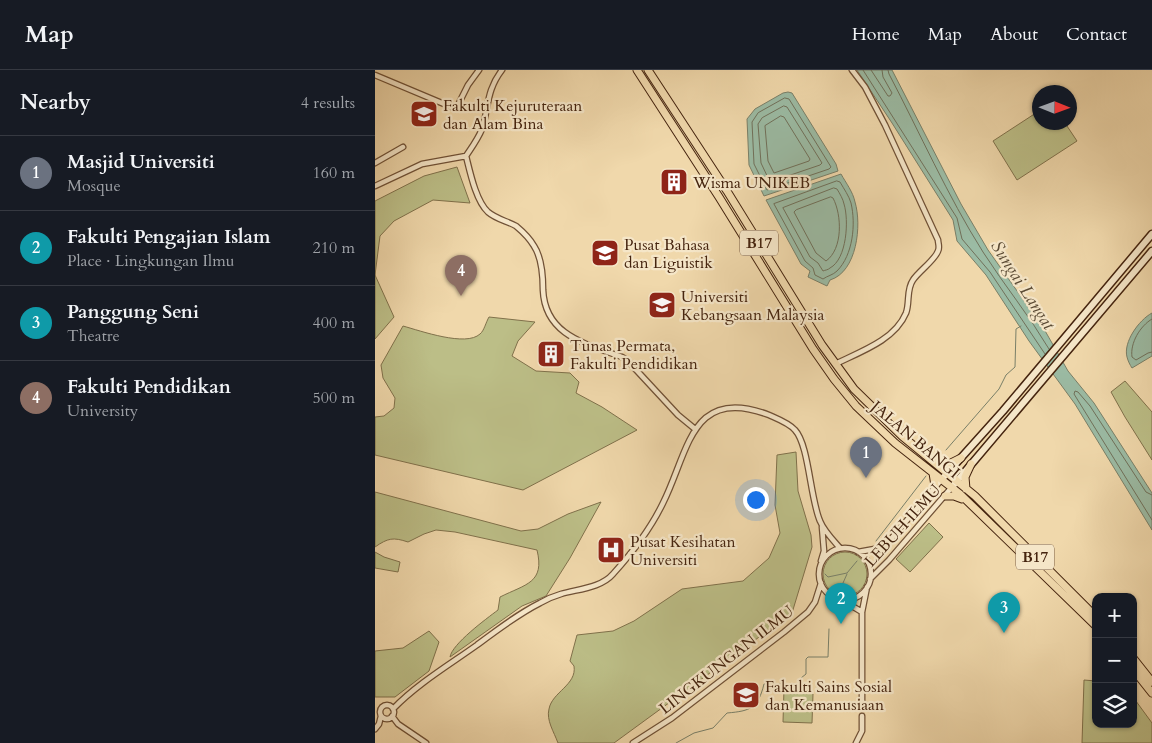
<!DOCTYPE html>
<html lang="en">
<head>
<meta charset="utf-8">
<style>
  :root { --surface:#171b24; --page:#242831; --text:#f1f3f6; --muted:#9ea1a6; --line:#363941; --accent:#8c9099 }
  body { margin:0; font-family:Cardo,serif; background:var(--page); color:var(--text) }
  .controls { position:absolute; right:15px; bottom:15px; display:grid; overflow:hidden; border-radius:10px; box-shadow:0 1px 4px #0004 }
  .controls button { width:45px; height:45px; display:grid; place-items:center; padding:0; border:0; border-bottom:1px solid var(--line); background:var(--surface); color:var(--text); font:25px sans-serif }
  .compass { position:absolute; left:657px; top:15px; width:45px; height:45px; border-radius:50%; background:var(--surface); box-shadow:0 1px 4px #0004; rotate:91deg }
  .you { position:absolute; left:380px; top:429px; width:18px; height:18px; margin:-12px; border:4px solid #fff; border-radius:50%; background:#1a73e8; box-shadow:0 0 0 8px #1a73e833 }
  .badge { display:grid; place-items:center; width:32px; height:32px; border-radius:50%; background:var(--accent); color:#fff; font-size:16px; font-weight:700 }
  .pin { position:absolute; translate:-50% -41px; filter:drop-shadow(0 1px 2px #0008) }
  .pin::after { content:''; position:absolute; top:26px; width:18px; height:15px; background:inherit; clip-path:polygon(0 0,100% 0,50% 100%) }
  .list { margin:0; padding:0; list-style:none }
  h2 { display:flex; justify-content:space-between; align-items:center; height:65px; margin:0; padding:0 20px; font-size:21px }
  h2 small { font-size:16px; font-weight:400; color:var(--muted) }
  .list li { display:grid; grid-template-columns:32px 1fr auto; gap:15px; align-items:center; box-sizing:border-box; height:75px; padding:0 20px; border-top:1px solid var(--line) }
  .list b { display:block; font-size:19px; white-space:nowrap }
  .list p { margin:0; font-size:16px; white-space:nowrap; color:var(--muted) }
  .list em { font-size:16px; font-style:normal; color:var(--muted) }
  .icon { flex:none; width:28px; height:28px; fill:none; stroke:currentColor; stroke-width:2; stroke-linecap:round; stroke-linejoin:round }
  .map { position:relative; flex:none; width:777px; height:673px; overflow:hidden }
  header { display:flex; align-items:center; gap:30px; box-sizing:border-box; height:70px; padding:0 25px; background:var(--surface); border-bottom:1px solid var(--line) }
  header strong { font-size:24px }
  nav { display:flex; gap:28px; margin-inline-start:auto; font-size:18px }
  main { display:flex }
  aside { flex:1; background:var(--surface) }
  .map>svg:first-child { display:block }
  .green { fill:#bcbe87; stroke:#80714b }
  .water { fill:#9bbba4; stroke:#797f68 }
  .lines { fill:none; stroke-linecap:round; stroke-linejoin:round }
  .shore { stroke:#70705a; stroke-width:1 }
  .stream { stroke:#797f68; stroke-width:1 }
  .street-tunnel { stroke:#ceb48c; stroke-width:4.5; stroke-dasharray:4.5 2; stroke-linecap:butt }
  .street-casing { stroke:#705136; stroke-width:7 }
  .secondary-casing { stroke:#45240f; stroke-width:9 }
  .primary-casing { stroke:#45240f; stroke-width:9 }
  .street { stroke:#f5e6c8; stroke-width:4.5 }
  .secondary { stroke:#f5e6c8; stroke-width:6 }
  .primary { stroke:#f0d8ab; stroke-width:7 }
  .labels { text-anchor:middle; stroke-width:4.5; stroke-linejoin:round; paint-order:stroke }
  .shield { fill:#f5e6c8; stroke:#7a5e46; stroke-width:1 }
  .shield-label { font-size:15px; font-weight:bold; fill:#45240f }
  .poi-label { font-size:16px; fill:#45240f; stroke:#f5e6c8; text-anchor:start }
  .street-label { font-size:16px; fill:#45240f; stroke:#f5e6c8 }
  .water-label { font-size:18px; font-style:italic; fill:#5a4a34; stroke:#f5e6c8 }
</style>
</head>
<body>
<header>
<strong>Map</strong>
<nav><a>Home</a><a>Map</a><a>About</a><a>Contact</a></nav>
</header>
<main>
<aside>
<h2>Nearby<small>4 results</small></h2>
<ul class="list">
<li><span class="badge" style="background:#6b7280">1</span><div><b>Masjid Universiti</b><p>Mosque</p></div><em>160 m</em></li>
<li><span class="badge" style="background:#0f9aa8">2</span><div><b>Fakulti Pengajian Islam</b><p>Place · Lingkungan Ilmu</p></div><em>210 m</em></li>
<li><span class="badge" style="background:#0f9aa8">3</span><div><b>Panggung Seni</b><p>Theatre</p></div><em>400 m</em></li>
<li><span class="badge" style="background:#8d6e63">4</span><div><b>Fakulti Pendidikan</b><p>University</p></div><em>500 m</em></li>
</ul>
</aside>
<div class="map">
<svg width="777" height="673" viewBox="0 0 777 673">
  <rect width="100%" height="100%" fill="#f0d8ab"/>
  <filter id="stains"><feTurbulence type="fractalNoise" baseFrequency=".004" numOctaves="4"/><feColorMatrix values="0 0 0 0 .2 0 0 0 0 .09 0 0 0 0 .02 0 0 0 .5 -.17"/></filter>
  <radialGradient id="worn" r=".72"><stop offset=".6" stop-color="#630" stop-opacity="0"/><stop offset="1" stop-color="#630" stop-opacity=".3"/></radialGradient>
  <path class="green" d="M664,41V52L690,53L702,71L642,110L618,71Z
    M82,97L95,133L58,130L19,151L5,166L0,205L19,247L0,269V131L49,106Z
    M114,247L160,252L143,271L137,286L161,301L195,303L204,312L201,323L227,337L262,360L148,420L0,385V347L9,346L19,338L20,328L8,308L6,295L28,256C46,261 91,277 105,264C109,261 111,252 114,247Z
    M750,311L777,342V390L750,347L736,322Z
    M421,382L423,421L436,465L437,477L417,543L239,673H183C179,662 171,650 174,639C177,622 202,615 199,596L195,591L202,565L238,561L259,551L307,519L368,511L394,488L405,463L400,435L402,385Z
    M0,422L146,461L163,459L193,444L226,432L195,488L171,526L147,536L75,587C77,574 111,549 123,540L125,527C151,514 170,513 162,480L80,462L61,460L49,464L33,472C18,467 13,468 0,477Z
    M554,453L568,467L535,502L521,489Z
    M0,482L9,487L25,492L23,502L0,498Z
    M448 504a22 22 0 1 1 44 0a22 22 0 1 1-44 0Z
    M54,561L64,572L54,601L20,627H0V581L28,578Z
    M709,610L721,611V654H758V627L777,653V673H707Z
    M409,618H432L438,624L437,653L408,652Z"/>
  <path class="water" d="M482,0H517L586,134L613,180L669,259L693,301L719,333L777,423V460L700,334L654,271L611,205L582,171L578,150L517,53Z
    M413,22L417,23L461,94L463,101L389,126L374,95L372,49L380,39L408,23Z
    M466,104C471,113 478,122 480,132C487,155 482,202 455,210L452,216L433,207L435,201L426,194L391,130Z
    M777,243V286L757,298C755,295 753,291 752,287C748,272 764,250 777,243Z"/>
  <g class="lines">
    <path class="shore" d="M488,0L582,148L587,169L615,202L670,284
      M496,0L513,26H515L517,23L508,7L507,0
      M513,0L514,4C545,63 572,125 608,182C629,215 654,245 674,279
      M410,28L414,29L456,97L454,99L392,120L379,94L377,52L383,43Z
      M409,36L412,37L447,93L445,95L395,112L386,93L383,54L387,48Z
      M406,46L409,47L435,89L434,91L399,103L393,91L390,56Z
      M462,111L465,112C469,119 474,126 476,133C481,154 478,185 462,201C458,205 452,206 448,209L440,205L438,198L430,191L399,134Z
      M459,118L462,119C465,124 468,129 469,134C474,150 472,189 455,198C453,200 450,200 448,201L443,193L435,187L408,138Z
      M456,127L458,128C467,145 468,179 451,191L441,183L419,142L421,140Z
      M777,249C765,256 755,273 757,287L761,290L773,283L777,282
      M777,425L771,422L715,336L703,322L700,321L699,324L777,450"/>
    <path class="stream" d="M571,380L624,319L631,305L640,297L641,259L646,256
      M501,471L551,406
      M450,504L453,507L472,503L482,491
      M464,522L472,504
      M301,673L319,663L338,658L352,643C376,641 383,638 389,614H426V608L431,604V589L433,587H453L454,559"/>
    <path class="street-tunnel" d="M487,633V646"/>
    <defs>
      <path id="street" d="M0,5L81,39L93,15L104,0
        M91,86C95,102 101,131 113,142C121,149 132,151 141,156C147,161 155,169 159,176C167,188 168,206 168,220C170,266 212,274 247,287L252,290L303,345L320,359
        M0,93L28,77
        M0,116L47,94L91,86C97,77 103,69 107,59C114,37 111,21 127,0
        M460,294C485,282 520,270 531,243C535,232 531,220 538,210C544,201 560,190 563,181C565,177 563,173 563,170L510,55L490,17L477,0
        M444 504a26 26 0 1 1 52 0a26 26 0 1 1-52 0Z
        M483,482L505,478L510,476L567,409
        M446,491L449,481L447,457
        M495,509L514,490L577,417
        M467,530L487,542
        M487,633V542L492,517
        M5 642a7 7 0 1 1 14 0a7 7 0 1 1-14 0Z
        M18,639C42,614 74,595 102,575C122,560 143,544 165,533C172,529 179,526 186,524C203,519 226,518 238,504C257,483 276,458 288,433C314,381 316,315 394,345C403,349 414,353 420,360C434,375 435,428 445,451C449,461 458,470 465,478
        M17,646L23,654L51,673
        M0,659L4,654L6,646
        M258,673L297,648L409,562L433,542L440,532L446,513
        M481,673L487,661V646"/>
      <path id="secondary" d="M567,409L628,341L777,164
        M577,417L777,181"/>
      <path id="primary" d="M262,0L344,127L438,279L459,309L481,336L520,373L585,424L721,556
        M273,0L352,121L447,275L479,319L527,366L600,426L721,547
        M560,393L574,394L586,388
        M558,403L560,416
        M591,419L590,407L596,394
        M570,426H579L587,429
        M758,588L777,612
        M758,599L777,623"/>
    </defs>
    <use href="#street" class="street-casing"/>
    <use href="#secondary" class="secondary-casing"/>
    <use href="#primary" class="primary-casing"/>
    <use href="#street" class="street"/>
    <use href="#secondary" class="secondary"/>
    <use href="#primary" class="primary"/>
  </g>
  <defs>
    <symbol id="university-square" viewBox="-11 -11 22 22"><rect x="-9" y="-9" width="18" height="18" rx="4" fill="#8f2418" stroke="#f5e6c8"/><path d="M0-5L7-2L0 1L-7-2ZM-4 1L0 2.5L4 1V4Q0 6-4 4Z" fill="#fff"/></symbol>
    <symbol id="building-square" viewBox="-11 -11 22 22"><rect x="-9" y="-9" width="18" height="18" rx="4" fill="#8f2418" stroke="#f5e6c8"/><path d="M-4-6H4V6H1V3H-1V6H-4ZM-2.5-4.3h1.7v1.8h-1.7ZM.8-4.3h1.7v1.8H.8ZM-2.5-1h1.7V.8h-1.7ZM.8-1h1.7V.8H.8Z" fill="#fff"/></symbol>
    <symbol id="hospital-square" viewBox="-11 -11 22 22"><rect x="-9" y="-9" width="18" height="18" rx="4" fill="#8f2418" stroke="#f5e6c8"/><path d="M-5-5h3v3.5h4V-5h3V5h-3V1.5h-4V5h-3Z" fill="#fff"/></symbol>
  </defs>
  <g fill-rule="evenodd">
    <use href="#university-square" x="33" y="28" width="32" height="32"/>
    <use href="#building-square" x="283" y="96" width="32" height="32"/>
    <use href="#university-square" x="214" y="167" width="32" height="32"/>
    <use href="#university-square" x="271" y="219" width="32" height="32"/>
    <use href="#building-square" x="160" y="268" width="32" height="32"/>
    <use href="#hospital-square" x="220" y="464" width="32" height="32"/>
    <use href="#university-square" x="355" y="609" width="32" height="32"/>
  </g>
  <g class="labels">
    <g class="shield">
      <rect x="365" y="160.5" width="38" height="25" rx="4"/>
      <rect x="641" y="474.5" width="38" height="25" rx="4"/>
    </g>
    <g class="shield-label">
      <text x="384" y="178">B17</text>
      <text x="660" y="492">B17</text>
    </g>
    <g class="poi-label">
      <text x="68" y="41">Fakulti Kejuruteraan<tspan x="68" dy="18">dan Alam Bina</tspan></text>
      <text x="318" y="118">Wisma UNIKEB</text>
      <text x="249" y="180">Pusat Bahasa<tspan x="249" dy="18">dan Liguistik</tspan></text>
      <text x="306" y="232">Universiti<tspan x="306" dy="18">Kebangsaan Malaysia</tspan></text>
      <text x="195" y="281">Tunas Permata,<tspan x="195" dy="18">Fakulti Pendidikan</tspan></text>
      <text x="255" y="477">Pusat Kesihatan<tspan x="255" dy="18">Universiti</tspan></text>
      <text x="390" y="622">Fakulti Sains Sosial<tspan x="390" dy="18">dan Kemanusiaan</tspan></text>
    </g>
    <g class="street-label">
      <text transform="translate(541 369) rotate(40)" y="6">JALAN BANGI</text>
      <text transform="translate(527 455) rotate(-48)" y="6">LEBUH ILMU</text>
      <text transform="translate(351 589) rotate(-38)" y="6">LINGKUNGAN ILMU</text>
    </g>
    <g class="water-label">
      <text transform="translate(648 215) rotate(57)" y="6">Sungai Langat</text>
    </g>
  </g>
  <rect width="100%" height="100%" filter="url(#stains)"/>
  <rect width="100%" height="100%" fill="url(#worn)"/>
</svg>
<div class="controls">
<button>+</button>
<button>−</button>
<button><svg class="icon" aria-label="layers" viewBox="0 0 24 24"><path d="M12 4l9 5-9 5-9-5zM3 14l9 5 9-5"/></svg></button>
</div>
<svg class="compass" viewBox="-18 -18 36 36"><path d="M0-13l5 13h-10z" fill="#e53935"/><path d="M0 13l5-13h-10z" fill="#9ea1a6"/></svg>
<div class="you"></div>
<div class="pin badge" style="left:491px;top:408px;background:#6b7280">1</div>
<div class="pin badge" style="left:466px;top:554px;background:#0f9aa8">2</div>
<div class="pin badge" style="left:629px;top:563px;background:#0f9aa8">3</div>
<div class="pin badge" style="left:86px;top:226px;background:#8d6e63">4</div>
</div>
</main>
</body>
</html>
